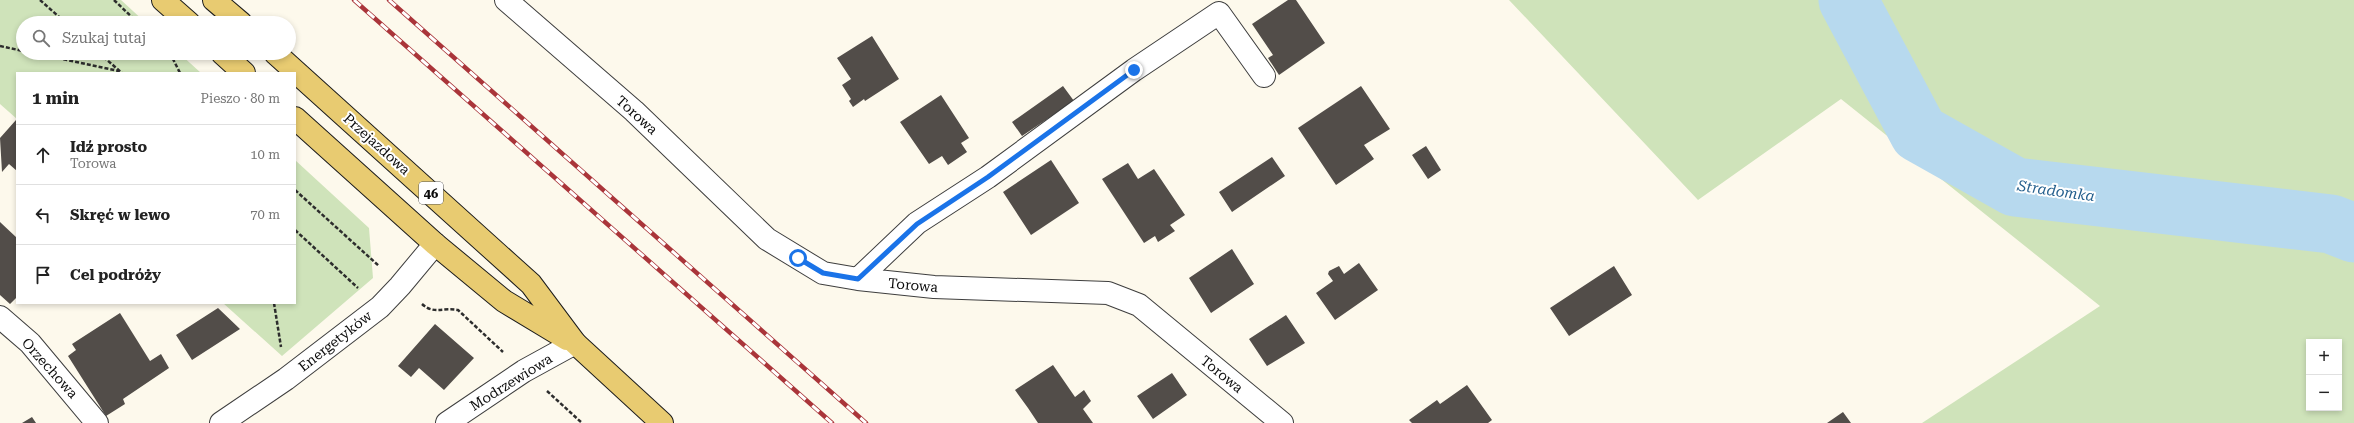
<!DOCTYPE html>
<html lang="pl">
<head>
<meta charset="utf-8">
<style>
  :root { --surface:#fff; --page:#f6f6f6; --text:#222; --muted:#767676; --line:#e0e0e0 }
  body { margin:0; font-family:"Roboto Serif",serif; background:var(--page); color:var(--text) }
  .controls { position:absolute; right:12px; bottom:12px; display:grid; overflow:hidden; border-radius:0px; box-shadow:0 2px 6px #0003 }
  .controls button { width:36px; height:36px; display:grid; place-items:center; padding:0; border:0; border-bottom:1px solid var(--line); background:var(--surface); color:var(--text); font:20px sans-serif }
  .stop { position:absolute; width:12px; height:12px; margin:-9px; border:3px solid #1a73e8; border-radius:50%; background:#fff }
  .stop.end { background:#1a73e8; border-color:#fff; box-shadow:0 1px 4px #0008 }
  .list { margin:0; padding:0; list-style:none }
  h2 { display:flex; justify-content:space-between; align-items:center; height:52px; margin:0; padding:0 16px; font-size:17px }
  h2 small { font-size:13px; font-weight:400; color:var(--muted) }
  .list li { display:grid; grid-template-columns:26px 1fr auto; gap:12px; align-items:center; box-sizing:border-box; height:60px; padding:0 16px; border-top:1px solid var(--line) }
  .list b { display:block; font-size:15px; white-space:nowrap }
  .list p { margin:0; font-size:13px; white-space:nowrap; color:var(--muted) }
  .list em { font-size:13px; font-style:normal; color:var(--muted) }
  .icon { flex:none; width:22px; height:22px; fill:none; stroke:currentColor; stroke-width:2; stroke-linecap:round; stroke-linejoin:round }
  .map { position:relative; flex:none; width:2354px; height:423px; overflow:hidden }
  .search { position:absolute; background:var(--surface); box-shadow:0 2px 6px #0003; left:16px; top:16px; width:280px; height:44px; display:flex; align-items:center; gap:10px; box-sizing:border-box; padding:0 14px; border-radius:22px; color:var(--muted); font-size:15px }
  .panel { position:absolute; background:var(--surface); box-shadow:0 2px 6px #0003; left:16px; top:72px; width:280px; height:232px; border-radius:0px }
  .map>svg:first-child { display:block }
  .green { fill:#cfe3ba; fill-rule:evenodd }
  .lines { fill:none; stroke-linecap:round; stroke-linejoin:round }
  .river { stroke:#b7d9ee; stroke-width:59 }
  .building { fill:#524d49 }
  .minor-casing { stroke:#3e3e3e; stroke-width:24 }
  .major-casing { stroke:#1c1c1c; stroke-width:24 }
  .path { stroke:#2d2d2d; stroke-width:2.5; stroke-dasharray:4 2; stroke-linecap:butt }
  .minor { stroke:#fff; stroke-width:22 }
  .major { stroke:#e8cb71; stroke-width:22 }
  .rail-casing { stroke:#aa353a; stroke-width:4.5 }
  .rail { stroke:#fff; stroke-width:3; stroke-dasharray:9; stroke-linecap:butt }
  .route { stroke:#1a73e8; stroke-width:5 }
  .labels { text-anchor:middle; stroke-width:4; stroke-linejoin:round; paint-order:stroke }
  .shield { fill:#fff; stroke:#545454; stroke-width:1 }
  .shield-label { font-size:13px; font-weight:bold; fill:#0b0b0b }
  .street-label { font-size:14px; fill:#0b0b0b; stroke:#fff }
  .water-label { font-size:15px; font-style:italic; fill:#245f8d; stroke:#fff }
</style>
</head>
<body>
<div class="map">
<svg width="2354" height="423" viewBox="0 0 2354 423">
  <rect width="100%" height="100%" fill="#fdf9ec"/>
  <path class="green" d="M0,0H121L146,23H23V53H179L201,73H17V119L0,104Z
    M1509,0H2354V423H1922L2100,306L1841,99L1698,200ZM2309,342H2339V408H2309Z
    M295,160L369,228L373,278L282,356L223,303H295Z"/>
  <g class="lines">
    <path class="river" d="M1848,0L1919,133L2015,187L2331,224L2354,233"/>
  </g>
  <path class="building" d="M1288,0H1296L1325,43L1279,75L1268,58L1273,55L1252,24Z
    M872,36L899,79L865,101L864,99L853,107L849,101L851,99L842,85L851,79L837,58Z
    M1063,86L1074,101L1022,136L1012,122Z
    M1361,86L1390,129L1364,145L1374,159L1336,185L1298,128Z
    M941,95L969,138L961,143L967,152L948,165L942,156L929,164L900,122Z
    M16,120L17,171L9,164L2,172L0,138Z
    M1426,146L1441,170L1428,179L1412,155Z
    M1272,157L1285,176L1232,212L1219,192Z
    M1051,160L1079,203L1031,235L1003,192Z
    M1128,163L1138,179L1154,169L1185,215L1170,225L1175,231L1158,242L1155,236L1144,243L1102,179Z
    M0,222L17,238V297L10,304L0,295Z
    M1232,249L1254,284L1211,313L1189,278Z
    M1359,263L1378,290L1335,320L1316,293L1333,281L1328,274L1329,271L1339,266L1344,274Z
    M1614,266L1632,295L1569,336L1550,308Z
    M218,308L240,329L192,360L176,335Z
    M120,313L150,361L161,354L169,368L123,399L125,404L106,416L68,356L76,350L72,344Z
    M1286,315L1305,343L1267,366L1249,339Z
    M435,324L474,358L444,390L419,368L411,377L398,366Z
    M1053,365L1075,397L1084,390L1091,401L1083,409L1093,423H1038L1028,408L1015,390Z
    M1172,373L1187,395L1153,419L1137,396Z
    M1467,385L1492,420L1488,423H1412L1409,420L1437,400L1440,404Z
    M1843,412L1851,423H1827Z
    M32,417L36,423H22Z"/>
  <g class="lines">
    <defs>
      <path id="minor" d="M506,0L634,111L767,239L823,273L858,279L934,287L1108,293L1139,305L1282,423
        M858,279L917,223L988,177L1134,70L1219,13L1264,76
        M0,317L30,343L97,423
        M221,423L286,379L380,307L400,286L435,244
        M447,423L524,371L575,343"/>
      <path id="major" d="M163,0L189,23
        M214,0L241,23
        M222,53L244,73
        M275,53L531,284L575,343L662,423
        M295,118L435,244L504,301L567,339"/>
    </defs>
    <use href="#minor" class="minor-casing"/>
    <use href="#major" class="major-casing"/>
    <path class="path" d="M40,0L66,23
      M114,0L138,23
      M0,46L23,51
      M34,53L119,71
      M99,53L122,73
      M170,53L180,73
      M295,190L379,266
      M295,230L358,288
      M274,303L281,347
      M422,304C434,315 443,307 458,310L503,352
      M547,391L582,423"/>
    <use href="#minor" class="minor"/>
    <use href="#major" class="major"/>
    <defs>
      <path id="rail" d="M354,0L832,423
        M389,0L866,423"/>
    </defs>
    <use href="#rail" class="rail-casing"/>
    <use href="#rail" class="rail"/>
  </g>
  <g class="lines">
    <path class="route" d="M798,258L823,273L858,279L917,224L988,177L1134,70"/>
  </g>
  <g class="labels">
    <rect class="shield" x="419" y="182" width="24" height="22" rx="3"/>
    <g class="shield-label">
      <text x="431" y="198">46</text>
    </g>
    <g class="street-label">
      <text transform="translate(637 115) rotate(42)" y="5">Torowa</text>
      <text transform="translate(377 144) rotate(42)" y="5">Przejazdowa</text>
      <text transform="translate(913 285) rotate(5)" y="5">Torowa</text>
      <text transform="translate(335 341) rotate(-38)" y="5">Energetyków</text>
      <text transform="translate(50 368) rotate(48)" y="5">Orzechowa</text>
      <text transform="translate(1222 374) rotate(39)" y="5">Torowa</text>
      <text transform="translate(511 382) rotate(-32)" y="5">Modrzewiowa</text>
    </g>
    <g class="water-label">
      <text transform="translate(2056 191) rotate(8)" y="5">Stradomka</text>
    </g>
  </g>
</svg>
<div class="controls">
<button>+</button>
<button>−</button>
</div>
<div class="stop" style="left:798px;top:258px"></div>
<div class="stop end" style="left:1134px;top:70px"></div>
<div class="search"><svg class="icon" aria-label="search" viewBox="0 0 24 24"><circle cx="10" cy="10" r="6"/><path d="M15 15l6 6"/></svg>Szukaj tutaj</div>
<section class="panel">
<h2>1 min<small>Pieszo · 80 m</small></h2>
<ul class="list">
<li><svg class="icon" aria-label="ahead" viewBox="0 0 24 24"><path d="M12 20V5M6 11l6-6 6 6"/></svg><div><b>Idź prosto</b><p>Torowa</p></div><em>10 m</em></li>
<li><svg class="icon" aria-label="left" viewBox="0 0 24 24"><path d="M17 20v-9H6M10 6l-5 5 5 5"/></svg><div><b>Skręć w lewo</b></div><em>70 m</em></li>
<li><svg class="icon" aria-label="arrive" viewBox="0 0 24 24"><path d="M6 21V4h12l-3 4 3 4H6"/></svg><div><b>Cel podróży</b></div></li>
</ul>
</section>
</div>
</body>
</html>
